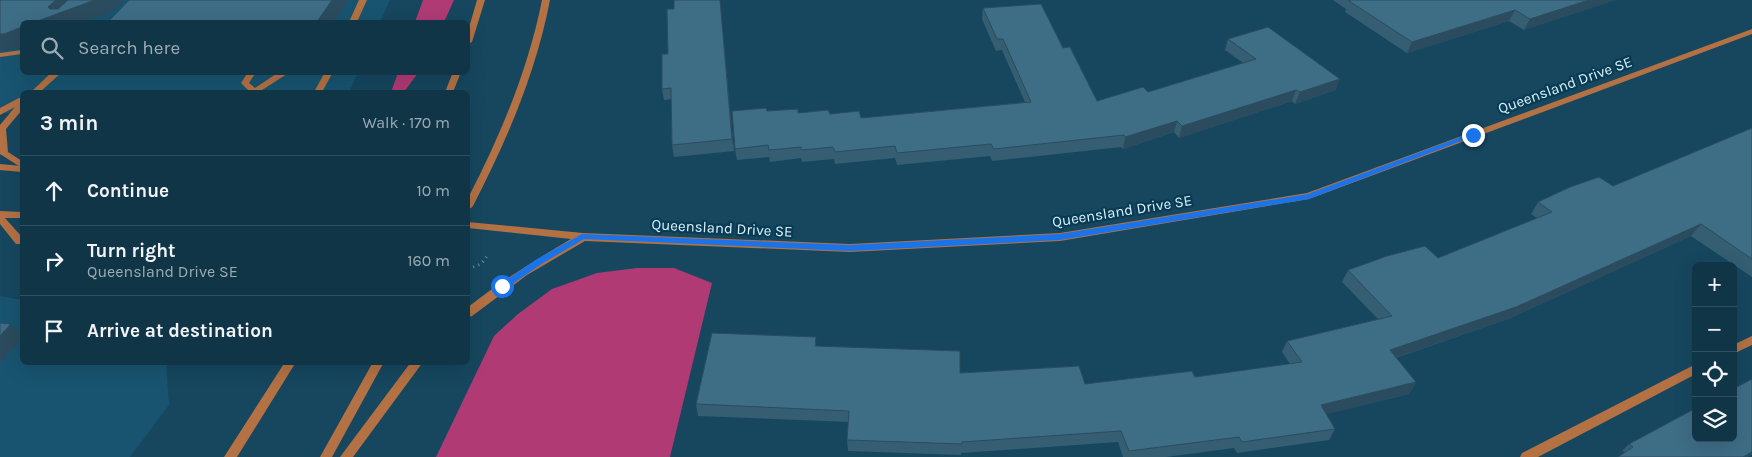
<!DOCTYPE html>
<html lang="en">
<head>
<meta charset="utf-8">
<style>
  :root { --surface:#103547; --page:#1e4052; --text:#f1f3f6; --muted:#9cabb4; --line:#305060 }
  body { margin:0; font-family:Karla,sans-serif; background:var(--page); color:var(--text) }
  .controls { position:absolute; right:15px; bottom:15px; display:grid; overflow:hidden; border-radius:8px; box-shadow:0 5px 20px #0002 }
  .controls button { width:45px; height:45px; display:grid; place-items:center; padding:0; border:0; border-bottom:1px solid var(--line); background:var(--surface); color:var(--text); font:25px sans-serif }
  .stop { position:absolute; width:15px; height:15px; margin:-11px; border:4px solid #1a73e8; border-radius:50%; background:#fff }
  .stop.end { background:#1a73e8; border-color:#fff; box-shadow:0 1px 5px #0008 }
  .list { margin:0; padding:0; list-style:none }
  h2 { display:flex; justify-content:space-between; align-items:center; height:65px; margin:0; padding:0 20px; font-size:21px }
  h2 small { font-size:16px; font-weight:400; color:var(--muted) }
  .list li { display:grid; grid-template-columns:32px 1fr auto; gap:15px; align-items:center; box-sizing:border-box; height:70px; padding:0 20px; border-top:1px solid var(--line) }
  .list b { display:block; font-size:19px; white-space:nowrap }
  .list p { margin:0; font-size:16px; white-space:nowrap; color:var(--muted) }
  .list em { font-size:16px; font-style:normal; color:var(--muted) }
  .icon { flex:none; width:28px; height:28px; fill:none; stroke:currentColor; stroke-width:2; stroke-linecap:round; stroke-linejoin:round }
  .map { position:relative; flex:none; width:1752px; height:457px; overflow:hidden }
  .search { position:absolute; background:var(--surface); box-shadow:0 5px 20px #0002; left:20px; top:20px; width:450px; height:55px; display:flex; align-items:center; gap:12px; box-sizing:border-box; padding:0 18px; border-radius:8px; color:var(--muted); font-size:19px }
  .panel { position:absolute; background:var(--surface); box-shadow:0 5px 20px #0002; left:20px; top:90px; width:450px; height:275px; border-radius:8px }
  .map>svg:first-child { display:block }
  .built { fill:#185470 }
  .green { fill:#b03a74 }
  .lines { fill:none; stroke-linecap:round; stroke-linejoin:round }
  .path { stroke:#698ea1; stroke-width:3; stroke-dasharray:1 4.5; stroke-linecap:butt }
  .service { fill:#b37144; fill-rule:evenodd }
  .tertiary { fill:#b37144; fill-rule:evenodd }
  .wall { fill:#355e73 }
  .shaded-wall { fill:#2b4c5e }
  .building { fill:#3e6d86; stroke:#2b4c5e }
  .route { fill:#1a73e8 }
  .labels { text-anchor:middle; stroke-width:4.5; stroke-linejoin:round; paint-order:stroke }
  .street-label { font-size:15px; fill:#dcf0fc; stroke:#083c54 }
</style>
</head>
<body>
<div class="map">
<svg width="1752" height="457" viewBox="0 0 1752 457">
  <rect width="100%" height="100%" fill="#16475f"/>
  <path class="built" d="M0,0H390L380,22H22V72L358,73L349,92H22V114L0,113Z
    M0,296L22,300V362L166,363L169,405L130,457H0Z"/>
  <path class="green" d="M423,0H454L444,22H415Z
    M398,73H418L404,92H391Z
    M637,268H674L712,283L670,457H436L494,336L518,314L552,289L597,273Z"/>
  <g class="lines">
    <path class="path" d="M468,269L481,264L488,255"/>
    <path class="service" d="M359,0H367L357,22H349Z
      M22,50V54L0,57V53Z
      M52,72H62L40,92H31Z
      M248,72H256L249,83L255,88L279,72H290L259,92H250L241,83Z
      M325,72H333L322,92H314Z
      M19,98H22V110L6,129L8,152L22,161V168L0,154V125L15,107L0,115V108Z
      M1752,336V345L1733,354V345Z
      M1696,364V374L1538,457H1520L1522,453Z"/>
    <path class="tertiary" d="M477,0H485L472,42L468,44V31Z
      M542,0H550C536,73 507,140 473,206L471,208L468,209V198C501,134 528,70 542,0Z
      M1752,29V34L1309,199L1060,241L850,252L585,241L527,275L472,316L468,317V307C500,282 535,260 571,239L468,228V222L583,233L850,244L1060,233L1307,193Z
      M453,72H461L453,92H445Z
      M0,164L22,166V172L0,170Z
      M0,211L22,212V218H5L22,237V244H16L0,224Z
      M285,362H296L237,457H224Z
      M373,362H384L332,457H320Z
      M411,362H423L353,457H340Z"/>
  </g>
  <path class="wall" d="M674,0H720L734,151L674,157L672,145L671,99L664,100L662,89L674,9Z
    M1333,0H1615L1524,30L1509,21L1407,53L1345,12L1346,9Z
    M983,8L1063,48L1097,101L1148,92L1243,63L1225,50L1228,39L1336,90L1295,104L1292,101L1179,138L1174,132L1123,149L1121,147L992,161L990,156L897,165L895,158L835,164L834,159L802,162L801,158L770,162L769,157L737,160L735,149L767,111L830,114L861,118L1025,102L1002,50L996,51L982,19Z
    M1752,128V277L1691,236L1508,319L1396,358L1416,382L1409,394L1326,414L1335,429L1329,440L1237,453L1234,448L1166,457H1123L1118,442L961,453V455L848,451L847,440L849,422L698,416L696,404L816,337V346L960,373L1085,384L1195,377L1290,364L1282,352L1287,341L1378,319L1342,282L1348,270L1438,258L1537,218L1531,214L1538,202L1613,186Z
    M1752,379V454L1747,457H1618L1625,452L1622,451L1629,444Z"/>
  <path class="shaded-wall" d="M56,0H124L111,12L84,22H35L48,7Z
    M332,0H348L334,22H317Z
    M720,0L734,151L732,139Z
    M1589,0H1615L1524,30L1530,19Z
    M1515,10L1509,21L1407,53L1412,42Z
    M22,27V46L15,49L0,51V34Z
    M1340,79L1336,90L1295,104L1300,92Z
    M1296,90L1292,101L1179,138L1182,126Z
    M1177,121L1174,132L1123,149L1125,137Z
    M1701,224L1691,236L1508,319L1383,362L1390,350Z
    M11,324L22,336V339L0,363V336Z
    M1416,382L1409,394L1315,417L1321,405Z
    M1752,452V454L1747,457H1743Z"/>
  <path class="building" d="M0,0H56L48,7L50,9H58L68,0H95L35,22H22V27L4,34H0Z
    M129,0H332L317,22H108Z
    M674,0H720L732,139L672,145L671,88L662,89V54H668L667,9H674Z
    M1351,0H1589L1530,19L1515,10L1412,42L1349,1Z
    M1041,4L1063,48L1070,47L1097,101L1143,87L1148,92L1256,59L1228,39L1268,27L1340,79L1300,92L1296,90L1182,126L1177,121L1125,137L1124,135L994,149L991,144L897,153L895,146L835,152L833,147L801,150V147L769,150L768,145L735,149L732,111L766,108L767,111L798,109V113L828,110L830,114L859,111L861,118L1031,102L1003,39H997L983,8Z
    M1752,128V259L1701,224L1516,307L1390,350L1416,382L1321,405L1335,429L1242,442L1239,437L1129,451L1121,431L962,442V444L847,440L849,411L696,404L712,333L816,337L815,346L960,351V373L1079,366L1085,384L1192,371L1195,377L1302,362L1287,341L1392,316L1348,270L1387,256L1425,246L1438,258L1552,212L1538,202L1570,187L1599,177L1613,186Z
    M0,323L11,324L0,336Z
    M1752,379V452L1743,457H1618L1633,447L1629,444L1696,408V438H1733V389Z"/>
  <path class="route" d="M1471,133L1477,135L1309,199L1060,240L850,251L584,239L543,263L505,289H499L498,286L537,259L582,234L850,245L1060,234L1308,194Z"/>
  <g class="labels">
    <g class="street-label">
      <text transform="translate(1565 85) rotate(-20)" y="5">Queensland Drive SE</text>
      <text transform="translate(1122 211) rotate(-9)" y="5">Queensland Drive SE</text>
      <text transform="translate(722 228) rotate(3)" y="5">Queensland Drive SE</text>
    </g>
  </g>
</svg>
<div class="controls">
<button>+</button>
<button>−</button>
<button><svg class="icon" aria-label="locate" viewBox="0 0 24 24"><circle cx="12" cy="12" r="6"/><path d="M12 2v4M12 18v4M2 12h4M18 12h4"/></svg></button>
<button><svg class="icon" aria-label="layers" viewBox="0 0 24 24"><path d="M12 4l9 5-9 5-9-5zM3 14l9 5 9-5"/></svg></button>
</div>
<div class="stop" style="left:502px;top:286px"></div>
<div class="stop end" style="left:1473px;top:135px"></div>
<div class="search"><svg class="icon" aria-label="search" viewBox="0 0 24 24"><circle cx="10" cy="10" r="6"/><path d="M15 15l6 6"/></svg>Search here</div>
<section class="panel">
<h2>3 min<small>Walk · 170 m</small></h2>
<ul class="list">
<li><svg class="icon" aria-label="ahead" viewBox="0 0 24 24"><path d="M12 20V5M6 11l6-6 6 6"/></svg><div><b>Continue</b></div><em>10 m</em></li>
<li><svg class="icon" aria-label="right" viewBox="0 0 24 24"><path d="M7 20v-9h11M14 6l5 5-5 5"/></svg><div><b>Turn right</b><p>Queensland Drive SE</p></div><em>160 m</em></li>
<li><svg class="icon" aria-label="arrive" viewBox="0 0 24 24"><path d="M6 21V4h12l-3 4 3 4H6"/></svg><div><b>Arrive at destination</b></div></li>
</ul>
</section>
</div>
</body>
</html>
